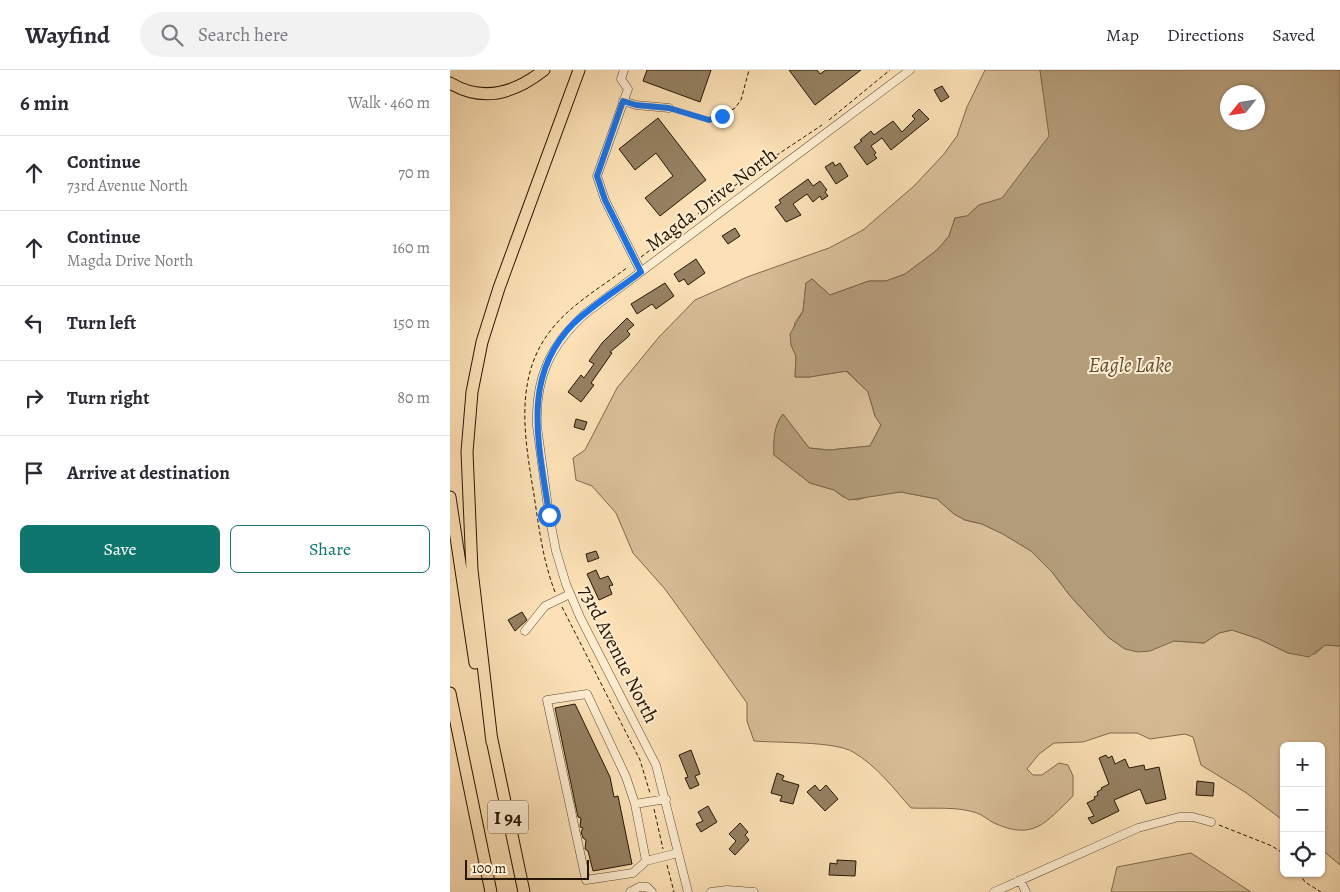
<!DOCTYPE html>
<html lang="en">
<head>
<meta charset="utf-8">
<style>
  :root { --surface:#fff; --page:#f2f2f3; --text:#2b2b33; --muted:#7c7c81; --line:#e1e1e2; --accent:#0f766e }
  body { margin:0; font-family:Alegreya,serif; background:var(--page); color:var(--text) }
  .controls { position:absolute; right:15px; bottom:15px; display:grid; overflow:hidden; border-radius:8px; box-shadow:0 1px 4px #0004 }
  .controls button { width:45px; height:45px; display:grid; place-items:center; padding:0; border:0; border-bottom:1px solid var(--line); background:var(--surface); color:var(--text); font:25px sans-serif }
  .compass { position:absolute; left:770px; top:15px; width:45px; height:45px; border-radius:50%; background:var(--surface); box-shadow:0 1px 4px #0004; rotate:240deg }
  .scale { position:absolute; left:15px; bottom:12px; width:124px; box-sizing:border-box; padding-left:5px; border:2px solid #261604; border-top:0; font-size:14px; line-height:18px; white-space:nowrap; color:#261604; -webkit-text-stroke:4px #fdecd0; paint-order:stroke }
  .stop { position:absolute; width:15px; height:15px; margin:-11px; border:4px solid #1a73e8; border-radius:50%; background:#fff }
  .stop.end { background:#1a73e8; border-color:#fff; box-shadow:0 1px 5px #0008 }
  .list { margin:0; padding:0; list-style:none }
  h2 { display:flex; justify-content:space-between; align-items:center; height:65px; margin:0; padding:0 20px; font-size:21px }
  h2 small { font-size:16px; font-weight:400; color:var(--muted) }
  .list li { display:grid; grid-template-columns:32px 1fr auto; gap:15px; align-items:center; box-sizing:border-box; height:75px; padding:0 20px; border-top:1px solid var(--line) }
  .list b { display:block; font-size:19px; white-space:nowrap }
  .list p { margin:0; font-size:16px; white-space:nowrap; color:var(--muted) }
  .list em { font-size:16px; font-style:normal; color:var(--muted) }
  .actions { display:flex; gap:10px; padding:15px 20px }
  .actions a { flex:1; padding:11px 0; border:1px solid var(--accent); border-radius:8px; text-align:center; font-size:18px; color:var(--accent) }
  .actions .main { background:var(--accent); color:#fff }
  .icon { flex:none; width:28px; height:28px; fill:none; stroke:currentColor; stroke-width:2; stroke-linecap:round; stroke-linejoin:round }
  .map { position:relative; flex:none; width:890px; height:822px; overflow:hidden }
  header { display:flex; align-items:center; gap:30px; box-sizing:border-box; height:70px; padding:0 25px; background:var(--surface); border-bottom:1px solid var(--line) }
  header strong { font-size:24px }
  nav { display:flex; gap:28px; margin-inline-start:auto; font-size:18px }
  .search { width:350px; height:45px; background:var(--page); display:flex; align-items:center; gap:12px; box-sizing:border-box; padding:0 18px; border-radius:28px; color:var(--muted); font-size:19px }
  main { display:flex }
  aside { flex:1; background:var(--surface) }
  .map>svg:first-child { display:block }
  .green { fill:#d8be98; stroke:#7f6a4e }
  .water { fill:#b39c79; stroke:#7b664a; fill-rule:evenodd }
  .building { fill:#958061; stroke:#261604 }
  .lines { fill:none; stroke-linecap:round; stroke-linejoin:round }
  .minor-casing { stroke:#5c4930; stroke-width:9 }
  .highway-casing { stroke:#261604; stroke-width:13 }
  .path { stroke:#261604; stroke-width:1; stroke-dasharray:4 2.5; stroke-linecap:butt }
  .minor { stroke:#fdecd0; stroke-width:8 }
  .highway { stroke:#fce1b6; stroke-width:11 }
  .route { stroke:#1a73e8; stroke-width:6 }
  .labels { text-anchor:middle; stroke-width:4; stroke-linejoin:round; paint-order:stroke }
  .shield { fill:#fdecd0; stroke:#665641; stroke-width:1 }
  .shield-label { font-size:19px; font-weight:bold; fill:#261604 }
  .street-label { font-size:20px; fill:#261604; stroke:#fdecd0 }
  .water-label { font-size:21px; font-style:italic; fill:#5e4c33; stroke:#fdecd0 }
</style>
</head>
<body>
<header>
<strong>Wayfind</strong>
<div class="search"><svg class="icon" aria-label="search" viewBox="0 0 24 24"><circle cx="10" cy="10" r="6"/><path d="M15 15l6 6"/></svg>Search here</div>
<nav><a>Map</a><a>Directions</a><a>Saved</a></nav>
</header>
<main>
<aside>
<h2>6 min<small>Walk · 460 m</small></h2>
<ul class="list">
<li><svg class="icon" aria-label="ahead" viewBox="0 0 24 24"><path d="M12 20V5M6 11l6-6 6 6"/></svg><div><b>Continue</b><p>73rd Avenue North</p></div><em>70 m</em></li>
<li><svg class="icon" aria-label="ahead" viewBox="0 0 24 24"><path d="M12 20V5M6 11l6-6 6 6"/></svg><div><b>Continue</b><p>Magda Drive North</p></div><em>160 m</em></li>
<li><svg class="icon" aria-label="left" viewBox="0 0 24 24"><path d="M17 20v-9H6M10 6l-5 5 5 5"/></svg><div><b>Turn left</b></div><em>150 m</em></li>
<li><svg class="icon" aria-label="right" viewBox="0 0 24 24"><path d="M7 20v-9h11M14 6l5 5-5 5"/></svg><div><b>Turn right</b></div><em>80 m</em></li>
<li><svg class="icon" aria-label="arrive" viewBox="0 0 24 24"><path d="M6 21V4h12l-3 4 3 4H6"/></svg><div><b>Arrive at destination</b></div></li>
</ul>
<div class="actions"><a class="main">Save</a><a>Share</a></div>
</aside>
<div class="map">
<svg width="890" height="822" viewBox="0 0 890 822">
  <rect width="100%" height="100%" fill="#fce1b6"/>
  <filter id="stains"><feTurbulence type="fractalNoise" baseFrequency=".004" numOctaves="4"/><feColorMatrix values="0 0 0 0 .2 0 0 0 0 .09 0 0 0 0 .02 0 0 0 .5 -.17"/></filter>
  <radialGradient id="worn" r=".72"><stop offset=".6" stop-color="#630" stop-opacity="0"/><stop offset="1" stop-color="#630" stop-opacity=".3"/></radialGradient>
  <path class="green" d="M535,0H590L600,66L552,129L529,135L517,146L505,148L499,166L487,180L455,204L436,211H419L380,225L362,209L356,213L353,241L345,252L341,275L346,286L345,307H359L396,301L418,322L425,346L431,355L420,376L379,380L359,378L333,344C324,355 324,371 324,385L360,413L384,420L393,427L407,430L423,425L451,422L487,429L504,444L515,450L532,454L553,464L581,481L602,502L621,527L658,567L675,579L724,571L754,573L769,563L782,560L809,569L838,583L865,584L875,575L890,576V795L871,779V676H834V751L795,722L751,695L743,667L735,664L700,669L687,663H660L633,672L604,673L589,684L577,699L583,705H592L609,693L618,695L623,706V726C595,753 584,771 544,753C538,750 533,745 527,743C507,736 482,739 461,738C444,719 426,695 403,682C385,671 327,673 304,671L297,651V633L215,519L183,483L166,443L142,416L126,410L123,388L135,380L167,318L209,267L245,230L297,207L379,178L413,160L464,116L494,84L507,66L517,37Z
    M741,783L801,822H661L667,797Z"/>
  <path class="water" d="M590,0H890V576L875,575L859,587L838,583L809,569L782,560L769,563L754,573L724,571L700,581L688,582L675,579L658,567L621,527L602,502L581,481L553,464L532,454L515,450L504,444L487,429L451,422L399,430L384,420L360,413L324,385C323,371 324,355 333,344L359,378L379,380L420,376L431,355L425,346L418,322L397,301L359,307H345L346,286L341,275L340,264L353,241L356,213L362,209L380,225L419,211H436L455,204L487,180L499,166L505,148L517,146L529,135L552,128L599,66ZM778,22H808V52H778Z"/>
  <path class="building" d="M197,0H261L250,32L193,11Z
    M339,0H367L370,4L376,0H411L365,35Z
    M492,16L499,27L491,32L484,20Z
    M469,39L479,49L441,80L432,68L421,76L426,83L424,85L427,88L417,95L404,77L412,71L410,70L421,61L424,65L443,51L452,62L465,49L462,46Z
    M208,48L256,110L210,146L195,128L223,106L206,83L185,100L169,79Z
    M383,92L385,96L390,93L398,106L386,114L375,97Z
    M358,109L363,116L370,111L377,120L375,122L378,126L372,130L370,126L363,132L357,124L343,134L351,145L336,152L325,137L331,133L329,130Z
    M285,158L290,166L278,174L272,166Z
    M246,189L255,203L238,215L234,209L229,212L224,204Z
    M215,213L224,226L206,239L202,234L187,244L181,234Z
    M177,248L184,255L177,261L180,264L178,267L160,282L162,283L141,313L144,315L131,332L118,322L131,305L134,308L144,294L139,291L152,273Z
    M126,349L137,352L134,360L124,357Z
    M146,481L149,488L138,492L136,484Z
    M146,500L150,509L158,506L163,515L159,516L162,524L149,530L137,504Z
    M72,542L77,550L65,561L58,550Z
    M125,634L160,707L164,727L168,726L182,794L143,801L138,781L135,779L136,770L133,768L131,762L133,758L130,757L131,748L128,747L105,638Z
    M241,680L250,704L245,706L249,715L240,719L235,708L238,707L229,685Z
    M656,685L658,688L662,686L665,694L675,689L679,698L694,695L695,700L709,697L716,729L696,734L690,719L664,730L669,741L642,754L638,748L644,746L637,733L645,729L644,727L648,725L647,722L652,719L651,718L659,714L649,688Z
    M327,703L334,706L332,710L349,715L343,734L330,731L332,726L321,723Z
    M747,711L764,713L763,726L746,725Z
    M365,715L370,721L376,715L388,729L375,741L357,722Z
    M258,736L267,752L251,762L246,754L253,751L248,742Z
    M290,753L298,762L295,765L299,770L285,785L279,779L286,771L279,764Z
    M387,790L406,791L405,806L379,805L380,793L387,794Z"/>
  <g class="lines">
    <defs>
      <path id="minor" d="M174,0L171,9L178,19L147,106L155,130L191,202
        M173,31L186,35L219,38
        M75,561L95,536L120,524
        M185,734L176,707L137,624L97,630L136,810L183,803L196,791L185,734L216,729
        M196,791L228,783
        M570,810L576,822
        M180,822L189,817H197L202,822
        M238,822L206,695L130,547L116,514L106,481L99,445L87,356C85,308 100,275 136,243L460,0
        M261,822L277,820L304,822
        M544,822L688,758L729,747H743L761,752"/>
      <path id="highway" d="M0,13C33,33 65,23 94,0
        M0,427L25,593
        M0,623L41,822
        M41,665L74,822
        M42,672L22,500L17,382L22,322L32,272L49,218L129,0"/>
    </defs>
    <use href="#minor" class="minor-casing"/>
    <use href="#highway" class="highway-casing"/>
    <path class="path" d="M227,41L259,50L272,46L285,38L291,30L299,0
      M379,50L440,0
      M191,187L312,95L372,55
      M105,522C93,491 89,458 84,425C75,370 63,308 101,260C121,234 153,216 178,197
      M112,537L190,690L200,723
      M204,739L213,779
      M769,755L822,776L834,784
      M217,795L224,822
      M849,803L855,812L871,822"/>
    <use href="#minor" class="minor"/>
    <use href="#highway" class="highway"/>
  </g>
  <g class="lines">
    <path class="route" d="M99,445C90,377 69,308 124,253C144,234 169,219 191,202L155,130L147,106L173,31L186,35L219,38L259,50L272,46"/>
  </g>
  <g class="labels">
    <rect class="shield" x="38" y="730.5" width="40" height="33" rx="4"/>
    <g class="shield-label">
      <text x="58" y="754">I 94</text>
    </g>
    <g class="street-label">
      <text transform="translate(261 129) rotate(-37)" y="7">Magda Drive North</text>
      <text transform="translate(169 584) rotate(63)" y="7">73rd Avenue North</text>
    </g>
    <g class="water-label">
      <text x="680" y="302">Eagle Lake</text>
    </g>
  </g>
  <rect width="100%" height="100%" filter="url(#stains)"/>
  <rect width="100%" height="100%" fill="url(#worn)"/>
</svg>
<div class="controls">
<button>+</button>
<button>−</button>
<button><svg class="icon" aria-label="locate" viewBox="0 0 24 24"><circle cx="12" cy="12" r="6"/><path d="M12 2v4M12 18v4M2 12h4M18 12h4"/></svg></button>
</div>
<svg class="compass" viewBox="-18 -18 36 36"><path d="M0-13l5 13h-10z" fill="#e53935"/><path d="M0 13l5-13h-10z" fill="#7c7c81"/></svg>
<div class="scale">100 m</div>
<div class="stop" style="left:99px;top:445px"></div>
<div class="stop end" style="left:272px;top:46px"></div>
</div>
</main>
</body>
</html>
